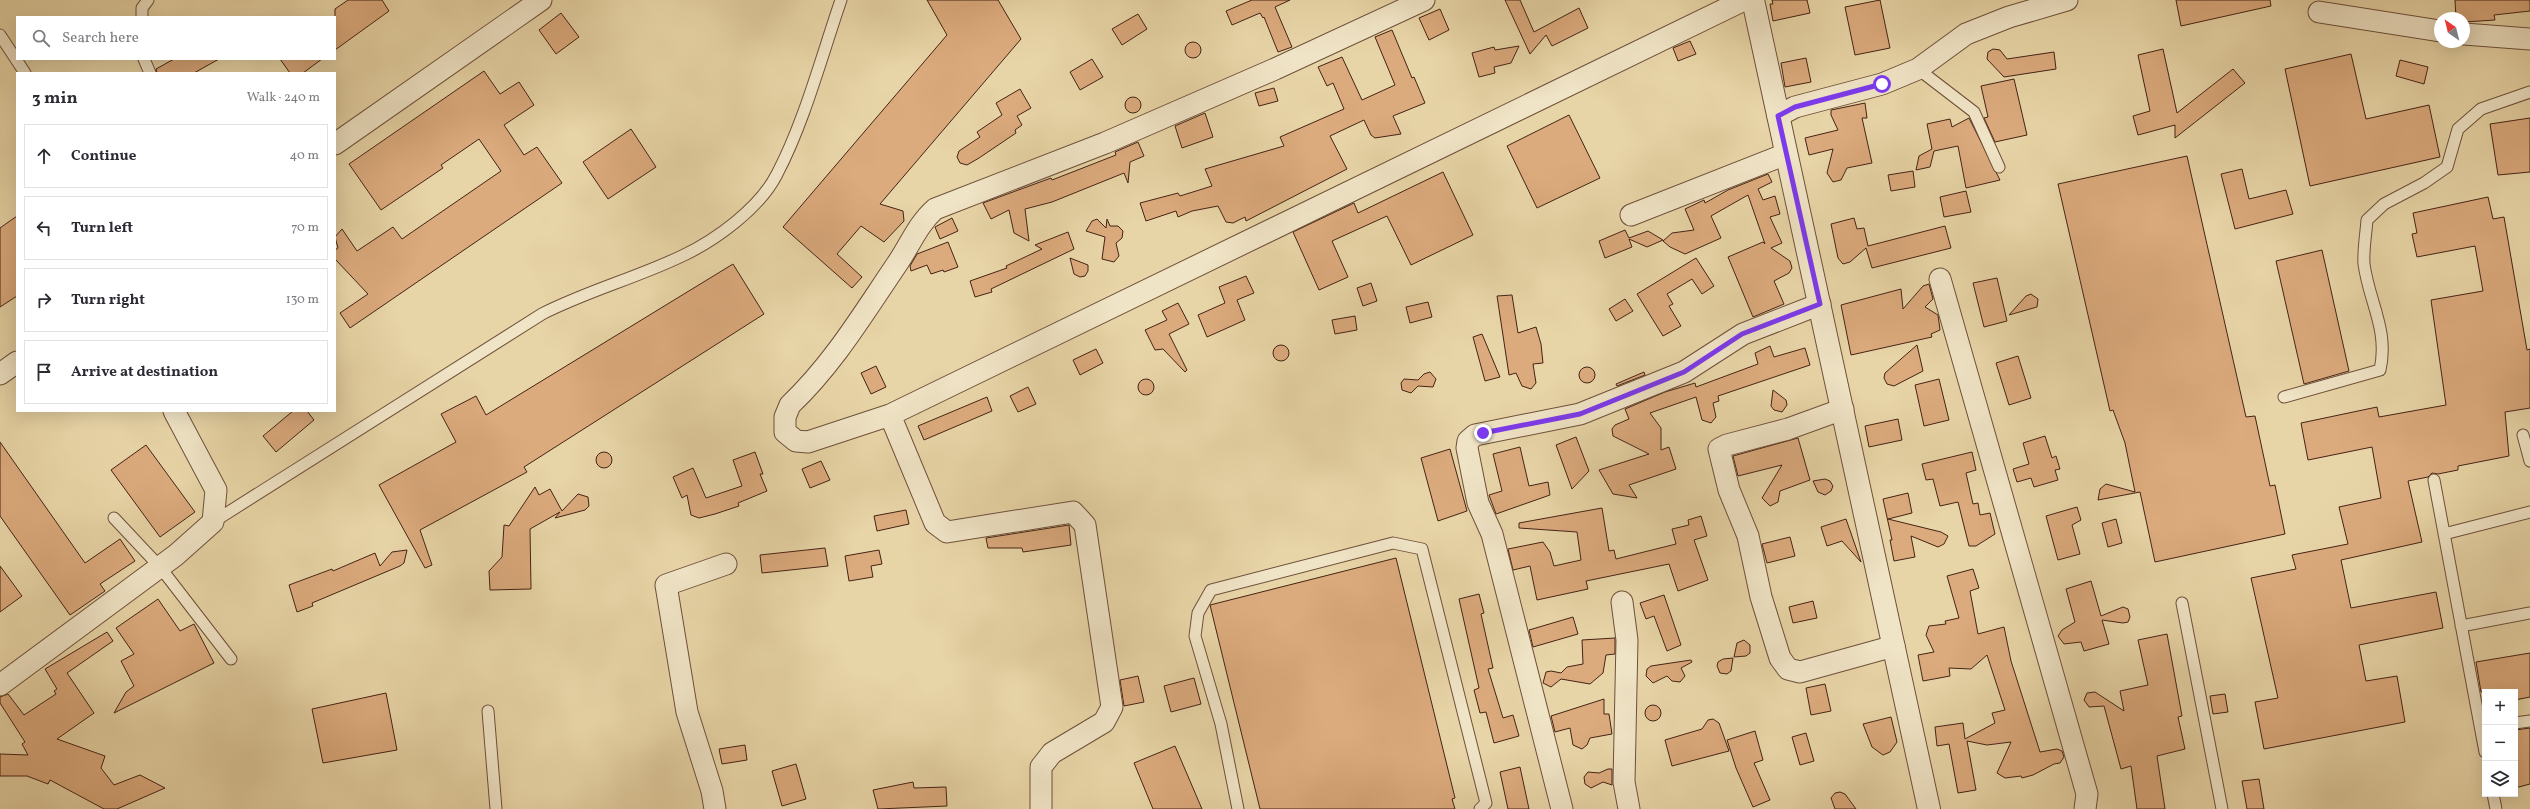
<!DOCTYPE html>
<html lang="en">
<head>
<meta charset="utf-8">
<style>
  :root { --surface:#fff; --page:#f2f2f3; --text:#2b2b33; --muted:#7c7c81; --line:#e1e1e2 }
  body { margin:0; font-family:Vollkorn,serif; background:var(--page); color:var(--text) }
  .controls { position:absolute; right:12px; bottom:12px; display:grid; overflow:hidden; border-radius:0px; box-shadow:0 4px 16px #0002 }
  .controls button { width:36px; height:36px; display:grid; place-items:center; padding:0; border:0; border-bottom:1px solid var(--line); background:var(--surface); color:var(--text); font:20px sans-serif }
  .compass { position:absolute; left:2434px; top:12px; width:36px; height:36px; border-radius:50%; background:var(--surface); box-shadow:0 4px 16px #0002; rotate:325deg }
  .stop { position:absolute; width:12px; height:12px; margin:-9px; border:3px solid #7c3aed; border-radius:50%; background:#fff }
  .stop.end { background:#7c3aed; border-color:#fff; box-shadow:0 1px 4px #0008 }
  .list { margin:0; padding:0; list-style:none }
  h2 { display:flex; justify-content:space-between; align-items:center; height:52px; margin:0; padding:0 16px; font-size:17px }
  h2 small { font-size:13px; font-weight:400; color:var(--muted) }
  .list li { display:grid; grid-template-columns:26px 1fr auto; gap:12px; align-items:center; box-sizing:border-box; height:64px; margin:0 8px 8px; padding:0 8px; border:1px solid var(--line); border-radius:0px }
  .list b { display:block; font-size:15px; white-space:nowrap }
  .list em { font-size:13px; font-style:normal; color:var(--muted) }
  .icon { flex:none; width:22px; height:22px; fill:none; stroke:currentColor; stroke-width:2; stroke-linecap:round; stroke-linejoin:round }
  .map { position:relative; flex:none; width:2530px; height:809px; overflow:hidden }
  .search { position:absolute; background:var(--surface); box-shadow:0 4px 16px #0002; left:16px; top:16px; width:320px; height:44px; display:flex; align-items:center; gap:10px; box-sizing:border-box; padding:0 14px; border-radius:0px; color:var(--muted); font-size:15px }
  .panel { position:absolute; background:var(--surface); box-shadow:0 4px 16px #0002; left:16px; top:72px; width:320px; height:340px; border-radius:0px }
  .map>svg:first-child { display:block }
  .building { fill:#dbaa7d; stroke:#452315 }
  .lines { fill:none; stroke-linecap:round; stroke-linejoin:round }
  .service-casing { stroke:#6e503a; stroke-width:13 }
  .minor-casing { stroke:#6e503a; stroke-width:23 }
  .tertiary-casing { stroke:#6e503a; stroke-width:24 }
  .service { stroke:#f0e4c6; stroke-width:11 }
  .minor { stroke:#f0e4c6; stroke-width:21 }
  .tertiary { stroke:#f0e4c6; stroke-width:22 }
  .route { stroke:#7c3aed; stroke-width:5 }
</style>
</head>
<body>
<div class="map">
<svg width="2530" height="809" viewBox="0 0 2530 809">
  <rect width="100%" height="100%" fill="#e8d5a7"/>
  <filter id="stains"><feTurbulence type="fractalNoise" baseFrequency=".005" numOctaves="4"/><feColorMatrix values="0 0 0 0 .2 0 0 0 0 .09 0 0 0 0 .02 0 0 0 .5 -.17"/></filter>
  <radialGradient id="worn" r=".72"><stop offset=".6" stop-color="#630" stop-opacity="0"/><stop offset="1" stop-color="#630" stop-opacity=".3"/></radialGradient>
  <path class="building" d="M348,0H382L389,11L335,50V9Z
    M927,0H998L1021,39L880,204L903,211L904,221L884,242L861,226L837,254L862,277L852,288L783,227L947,35Z
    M1252,0H1290L1275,7L1292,47L1278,52L1264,17L1263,18L1260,13L1232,25L1226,11Z
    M1505,0H1520L1534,32L1579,8L1588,28L1552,46L1546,35L1530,54Z
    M1772,0H1807L1810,13L1773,21L1770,4H1773Z
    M1880,0L1890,48L1855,55L1845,7Z
    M2176,0H2270L2271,6L2181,26Z
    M2455,0H2530V11L2494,15L2495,20L2464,22V18H2456Z
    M1440,9L1449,30L1429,40L1419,18Z
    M561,13L579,37L556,54L539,30Z
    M1138,14L1147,29L1122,45L1112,29Z
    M1392,30L1412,78L1414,77L1425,103L1393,116L1401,134L1375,138L1371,135L1364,120L1330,136L1347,169L1246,221L1245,217L1233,223L1226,222L1218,206L1192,211L1178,217L1176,211L1146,221L1140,203L1178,193L1180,196L1212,186L1205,169L1284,146L1280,137L1344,109L1333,83L1327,86L1318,67L1342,57L1362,100L1395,85L1375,37Z
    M1690,41L1696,54L1678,61L1673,48Z
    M1185 50a8 8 0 1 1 16 0a8 8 0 1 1-16 0Z
    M1519,46L1511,63L1494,67L1495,73L1479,77L1472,53L1494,47L1495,50Z
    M1993,49L2000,50L2007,59L2054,52L2056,69L2004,77L1987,59L1988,52Z
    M2163,49L2177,113L2233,69L2245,83L2175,138V125L2138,135L2133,116L2150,111L2138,55Z
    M2351,54L2366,119L2429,105L2440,157L2310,186L2285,69Z
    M1806,58L1811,82L1785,87L1781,63Z
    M174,59H219L194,73H157L156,69Z
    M280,59H322L303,73H290Z
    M1092,59L1103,77L1080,90L1070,72Z
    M2400,60L2428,67L2424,84L2396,76Z
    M484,71L500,94L519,82L534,105L504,125L524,155L537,147L562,183L350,328L340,313L368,294L335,259V250L338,248L335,237L342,229L357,251L393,227L402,239L501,171L479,139L441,165L443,168L381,210L349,164Z
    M2014,79L2027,135L1995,142L1984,118L1988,117L1981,86Z
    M1274,88L1278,101L1259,106L1255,93Z
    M1020,89L1031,108L1017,116L1022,125L1015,130L1016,133L979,158L967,165L960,163L957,157L959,151L980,137L977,132L1002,115L996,103Z
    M1125 105a8 8 0 1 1 16 0a8 8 0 1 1-16 0Z
    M1865,103L1867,118H1862L1872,163L1847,168L1841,180L1833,182L1827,173L1833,149L1809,155L1805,138L1838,130L1831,115V110Z
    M1205,113L1213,137L1182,148L1175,126Z
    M1569,115L1600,178L1537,208L1507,146Z
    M1969,118L2000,180L1966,188L1958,146L1934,151L1930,167L1916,170L1919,156L1932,149L1927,124L1950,119L1952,127Z
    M2530,118V172L2498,175L2490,124Z
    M631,129L656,167L608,199L583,162Z
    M1138,142L1144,156L1130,162L1128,183L1124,173L1052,202L1025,209L1029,241L1014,233L1009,210L991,219L983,203L1051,178L1052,180L1116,155L1115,152Z
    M2187,156L2246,417L2255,416L2270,486L2275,485L2285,534L2155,562L2140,492L2098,500L2100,489L2106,484L2135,492L2125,443L2113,410L2110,411L2058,184Z
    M2242,169L2249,199L2286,190L2293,214L2235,229L2221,174Z
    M1913,171L1915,187L1891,191L1888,175Z
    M1443,172L1473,235L1411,265L1387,216L1332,241L1348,277L1319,290L1293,232L1354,203L1358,213Z
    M1768,174L1772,182L1758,189L1763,200L1775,196L1780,214L1770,217L1782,243L1771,248L1790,261L1792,268L1789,273L1774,281L1784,304L1753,317L1728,257L1763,242L1765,244L1748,195L1711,216L1721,238L1685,254L1670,247L1663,241L1672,233L1694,230L1685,209L1704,200L1705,203L1728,190Z
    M1966,191L1971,212L1944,217L1940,197Z
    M2488,197L2493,219L2504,217L2527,350L2530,349V408L2505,412L2509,456L2458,466V470L2438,474L2432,473L2428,477L2408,481L2422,542L2341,560L2351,608L2436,592L2443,628L2359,645L2366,681L2397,676L2405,722L2264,749L2255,702L2278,698L2251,578L2296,569L2292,555L2348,544L2339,507L2381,498L2372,447L2308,460L2301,423L2377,407L2379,417L2446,405L2431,300L2483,291L2475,246L2417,257L2412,234L2417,233L2413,213Z
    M17,216V296L0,307V228Z
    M952,218L958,231L940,239L935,227Z
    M1854,218L1857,229L1864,228L1868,246L1945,226L1951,248L1872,268L1866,248L1850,262L1843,264L1838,258L1831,224Z
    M1097,219L1106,228L1107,219L1110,226H1118L1123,231L1122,238L1116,243L1119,256L1114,262L1102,259L1105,237L1086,231L1092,221Z
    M1625,230L1629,238L1648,231L1663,240L1647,247L1629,239L1632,247L1605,258L1599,241Z
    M1068,232L1074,249L991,289L992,292L975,297L970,281L1007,268L1006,266L1042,249L1035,245Z
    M948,242L958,267L944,272L943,270L931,274L927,265L911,271L910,266L917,254Z
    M2322,250L2349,371L2304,384L2276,261Z
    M1070,258L1088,265V271L1085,276L1080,277L1074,274Z
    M1696,258L1714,286L1702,294L1692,279L1667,294L1673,304L1669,306L1681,326L1663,336L1637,294Z
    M733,264L764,314L524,467L527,472L420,530L432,565L425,568L379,485L456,442L441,414L476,396L486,415Z
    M1246,276L1254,293L1237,300L1245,320L1207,337L1198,315L1225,303L1219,287Z
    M1997,278L2007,321L1984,327L1973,283Z
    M1371,283L1377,301L1363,306L1357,288Z
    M1929,284L1933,299L1925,307L1938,315L1940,330L1931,334L1932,337L1851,355L1841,305L1901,289L1903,309L1923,286Z
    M2031,294L2038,299L2037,307L2009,315L2026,296Z
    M1512,295L1518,333L1536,327L1541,344L1543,363L1533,364L1536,383L1531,389L1522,386L1516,373L1509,375L1497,296Z
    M1625,299L1633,311L1616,321L1609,309Z
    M1428,302L1432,317L1410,323L1406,307Z
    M1178,303L1189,324L1169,334L1187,370L1185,372L1163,349L1155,350L1145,330L1167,320L1162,311Z
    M1355,316L1357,330L1335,334L1332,320Z
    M1482,334L1500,377L1485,381L1473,337Z
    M1273 353a8 8 0 1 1 16 0a8 8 0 1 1-16 0Z
    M1917,345L1923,371L1894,386L1887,384L1884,378L1885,373Z
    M1770,346L1774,357L1805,348L1810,365L1718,396L1719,401L1713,403L1716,417L1711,423L1702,420L1696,397L1650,413L1661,428V450L1669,447L1676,469L1629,485L1637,498L1613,494L1599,470L1649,454L1613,436L1612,429L1615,425L1629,419L1625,409L1665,392L1695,383L1696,387L1758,364L1755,353Z
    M1096,349L1103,363L1080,375L1073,360Z
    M2018,356L2031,398L2009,405L1996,363Z
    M876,366L886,387L871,394L861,373Z
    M1579 375a8 8 0 1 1 16 0a8 8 0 1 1-16 0Z
    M1430,372L1436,379L1433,387L1418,386L1411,393L1402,390L1401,383L1404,379L1418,380L1424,374Z
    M1644,372L1645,375L1617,386L1616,384Z
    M1939,379L1949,420L1924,426L1915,385Z
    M1138 387a8 8 0 1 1 16 0a8 8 0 1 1-16 0Z
    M1028,387L1036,404L1018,412L1010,396Z
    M1773,390L1786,400L1787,405L1782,412L1774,410L1771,406Z
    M987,397L992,411L924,440L918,426Z
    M293,411H307L314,420L276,452L263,436Z
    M1898,419L1902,440L1869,447L1865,426Z
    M2045,436L2052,458L2056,456L2060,469L2055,470L2058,480L2034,487L2031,478L2017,482L2013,469L2029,464L2023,443Z
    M1576,437L1589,471L1572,489L1556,445Z
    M1798,438L1810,480L1780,491L1778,502L1770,506L1762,498L1782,465L1738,476L1733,456Z
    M0,442L85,563L120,539L135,561L100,584L105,591L70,615L0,516Z
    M146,445L195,512L160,537L111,470Z
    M1520,447L1529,486L1548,482L1550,495L1496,514L1489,495L1502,491L1493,454Z
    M1450,449L1467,511L1438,521L1421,458Z
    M596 460a8 8 0 1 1 16 0a8 8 0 1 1-16 0Z
    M755,452L763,474H760L767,491L738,503L739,506L715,514L699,518L691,515L687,495L682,498L673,477L693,468L706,498L742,486L733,460Z
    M1972,452L1976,470L1966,473L1973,504L1978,503L1980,515L1990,513L1995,534L1976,546H1969L1958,502L1940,506L1933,479L1926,480L1922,464Z
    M821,461L830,480L810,488L802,469Z
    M1825,479L1830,481L1833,486L1831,491L1825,495L1818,492L1813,481Z
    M535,487L539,495L550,489L562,511L578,494L588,497L589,506L585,510L555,518L560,512L530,529L531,589L490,590L489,571L502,557L504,525L509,526Z
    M1908,493L1912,513L1888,519L1941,532L1948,536L1944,544L1938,547L1911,536L1915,557L1894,561L1890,540H1892L1883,499Z
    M2077,507L2081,520L2072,525L2080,554L2058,560L2046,516Z
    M1602,508L1609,551L1614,550L1616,559L1676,544L1672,529L1689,525L1688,520L1701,516L1707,536L1694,540L1708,580L1678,591L1669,564L1586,581L1588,589L1537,600L1530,566L1513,570L1508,549L1543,542L1550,552L1554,566L1581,560L1577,532L1519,528V523Z
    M906,510L909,524L877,531L874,516Z
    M1846,519L1861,562L1842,541L1827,546L1821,527Z
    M2116,519L2122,543L2108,547L2102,523Z
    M1069,525L1071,545L1023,552L1022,548H988L986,538Z
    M1790,537L1795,556L1767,563L1762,544Z
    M825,548L828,566L762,573L760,555Z
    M407,550L404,563L400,566L312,603L313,606L297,612L289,585L332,569L333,571L375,553L380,566L392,552Z
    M879,550L882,564L871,566L873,577L849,581L845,556Z
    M1396,558L1455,798L1452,799L1455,809H1260L1210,605Z
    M0,566L22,596L0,612Z
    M1973,569L1979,588L1970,591L1978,634L2004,627L2011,661L2040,752L2057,749L2062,751L2064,757L2060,763L2054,764L2033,775L2022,778L2021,776L2005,778L1997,773L2011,742L1987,745L1967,741L1976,790L1958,793L1949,744L1937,746L1935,727L1963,723L1965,739L1995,723L1992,713L2005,710L1987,655L1971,669L1949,668L1950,676L1923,681L1918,655L1934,652L1926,635L1929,626L1946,624L1945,621L1959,618L1947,576Z
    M2091,581L2101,616L2123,607L2128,609L2130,617L2128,622L2123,623L2102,620L2109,644L2084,651L2081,642L2064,644L2058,636L2062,630L2075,622L2066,589Z
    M1479,594L1484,613L1481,614L1493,668L1488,669L1503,718L1513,715L1519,736L1494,743L1486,712L1480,713L1474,690L1479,688L1459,599Z
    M1664,595L1681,645L1667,651L1654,616L1646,619L1640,603Z
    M158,599L180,631L194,624L214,663L114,713L126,692L134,686L121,661L134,654L116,628Z
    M1813,601L1817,618L1793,623L1789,607Z
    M1573,617L1578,634L1533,647L1529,630Z
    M107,632L113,641L67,673L94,713L57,739L105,756L101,768L114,785L140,775L165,788L117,809H104L50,780L48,784L27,776H0V754L28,755L22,744L25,742L0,703V697L8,694L24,715L56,694L54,691L57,689L45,669Z
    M2167,634L2182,716L2178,717L2185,749L2157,756L2165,809H2137L2131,766L2121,769L2104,706L2089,707L2084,700L2087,693L2095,692L2124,711L2120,691L2148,685L2138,640Z
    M1615,638V654L1606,655L1603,673L1590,684L1561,679L1551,687L1543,683L1546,672L1551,671L1561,673L1567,667L1583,664L1582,640Z
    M1744,640L1750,645V653L1746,656L1734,657L1737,643Z
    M2530,653V697L2515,700V692H2481L2476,662Z
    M1733,658L1731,671L1727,674L1720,673L1717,666L1718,662L1723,659Z
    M1691,660L1692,662L1681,668L1685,676L1680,682L1672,681L1667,676L1653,683L1646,676L1647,669L1651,666Z
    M1138,676L1144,702L1124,706L1120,680Z
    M1194,678L1201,704L1171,712L1164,686Z
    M1825,684L1831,711L1811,715L1806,688Z
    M386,693L397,750L323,763L312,709Z
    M2225,694L2228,712L2213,714L2210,696Z
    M1604,699V714H1609L1612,734L1590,738L1587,745L1582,749L1573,745L1570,728L1555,732L1551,716Z
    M1645 713a8 8 0 1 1 16 0a8 8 0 1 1-16 0Z
    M1891,717L1897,742L1890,752L1883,755L1872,747L1863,724Z
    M1713,719L1719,723L1729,751L1672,766L1665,740L1702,729L1708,720Z
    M2530,728V784L2515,788V730Z
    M1755,731L1763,760L1754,763L1770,800L1753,807L1736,768L1727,740Z
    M1806,733L1814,761L1800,765L1792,737Z
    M745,745L747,760L722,764L719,749Z
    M1175,746L1202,809H1153L1134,763Z
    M796,764L806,799L782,806L772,771Z
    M1520,767L1529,809H1508L1500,772Z
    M1608,769H1612V785L1603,782L1591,788L1585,784L1584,777L1588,772L1599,773Z
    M2259,779L2264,809H2247L2242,781Z
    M913,782L914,788L946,787L947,806L878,809L873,790Z
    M1840,792L1845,794L1856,809H1835L1831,798L1835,793Z"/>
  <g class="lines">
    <defs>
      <path id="service" d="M142,17V8L148,0
        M0,35L25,73
        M144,59L150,73
        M1918,69L1974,112L1999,167
        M2284,397L2380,370C2389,330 2369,302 2364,264C2363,250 2366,234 2367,220L2384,204L2424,183L2447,167L2458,129L2481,109L2530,92
        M2523,435L2530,461
        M2434,480L2485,752
        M114,518L160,567L231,659
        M213,522L542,314C587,291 636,278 682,256C716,240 760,208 777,174C804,123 822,55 841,0
        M2444,534L2530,512
        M2182,603L2222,809
        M2461,626L2530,613
        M488,711L496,809
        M2515,723L2530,721
        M2493,794L2496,809
        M1238,809L1221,724L1195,636L1198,613L1211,590L1393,543L1422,549L1486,803L1480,809"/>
      <path id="minor" d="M1424,0L1275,69L1105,143L935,209C918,224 910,245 897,264C863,314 834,363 790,405L785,417V432L796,441L808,442L890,415L1744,0
        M2319,12L2440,31
        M2464,34L2530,39
        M1778,116L1795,107L1882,84L1918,69L1966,34L2009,17L2067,0
        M335,144L541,0
        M1631,215L1786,154
        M1940,279L2087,794L2085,809
        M0,374L17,362
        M1843,409L1788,429L1727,445L1719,449L1729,490L1748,536L1761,597L1780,658L1788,669L1800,672L1894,646
        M890,415L935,523L947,532L1073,512L1085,525L1112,707L1104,722L1052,753L1041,767V809
        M1622,602L1627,640L1624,782L1629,809
        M0,685L176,555L213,522L216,490L174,411
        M715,809L712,791L687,712L666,585L726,564
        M1562,809L1492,534L1478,503L1467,448L1468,441L1475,435L1580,414L1684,372L1743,334L1820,304"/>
      <path id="tertiary" d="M1753,0L1929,809"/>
    </defs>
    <use href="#service" class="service-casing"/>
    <use href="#minor" class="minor-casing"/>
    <use href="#tertiary" class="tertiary-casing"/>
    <use href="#service" class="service"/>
    <use href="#minor" class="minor"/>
    <use href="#tertiary" class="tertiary"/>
  </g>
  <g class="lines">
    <path class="route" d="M1483,433L1580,414L1684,372L1742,334L1820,304L1778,116L1795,107L1882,84"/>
  </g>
  <rect width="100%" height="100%" filter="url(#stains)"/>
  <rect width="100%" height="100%" fill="url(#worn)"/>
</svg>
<div class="controls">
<button>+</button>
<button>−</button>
<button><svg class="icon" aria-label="layers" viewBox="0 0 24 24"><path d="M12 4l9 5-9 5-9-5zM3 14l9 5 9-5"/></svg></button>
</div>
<svg class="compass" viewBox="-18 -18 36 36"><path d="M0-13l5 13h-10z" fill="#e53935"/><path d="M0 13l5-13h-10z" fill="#7c7c81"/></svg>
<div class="stop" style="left:1882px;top:84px"></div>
<div class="stop end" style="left:1483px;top:433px"></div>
<div class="search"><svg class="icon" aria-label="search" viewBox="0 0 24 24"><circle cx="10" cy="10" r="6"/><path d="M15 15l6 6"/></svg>Search here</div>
<section class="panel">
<h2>3 min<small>Walk · 240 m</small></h2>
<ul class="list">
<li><svg class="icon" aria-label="ahead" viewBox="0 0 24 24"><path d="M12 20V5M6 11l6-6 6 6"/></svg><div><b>Continue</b></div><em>40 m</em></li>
<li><svg class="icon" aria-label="left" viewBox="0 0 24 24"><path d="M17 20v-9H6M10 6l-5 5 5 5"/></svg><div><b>Turn left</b></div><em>70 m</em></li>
<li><svg class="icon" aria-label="right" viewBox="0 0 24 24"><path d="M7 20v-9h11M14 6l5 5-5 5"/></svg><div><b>Turn right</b></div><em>130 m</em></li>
<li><svg class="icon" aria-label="arrive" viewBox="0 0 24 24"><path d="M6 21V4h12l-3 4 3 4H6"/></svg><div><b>Arrive at destination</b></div></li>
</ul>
</section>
</div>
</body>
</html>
